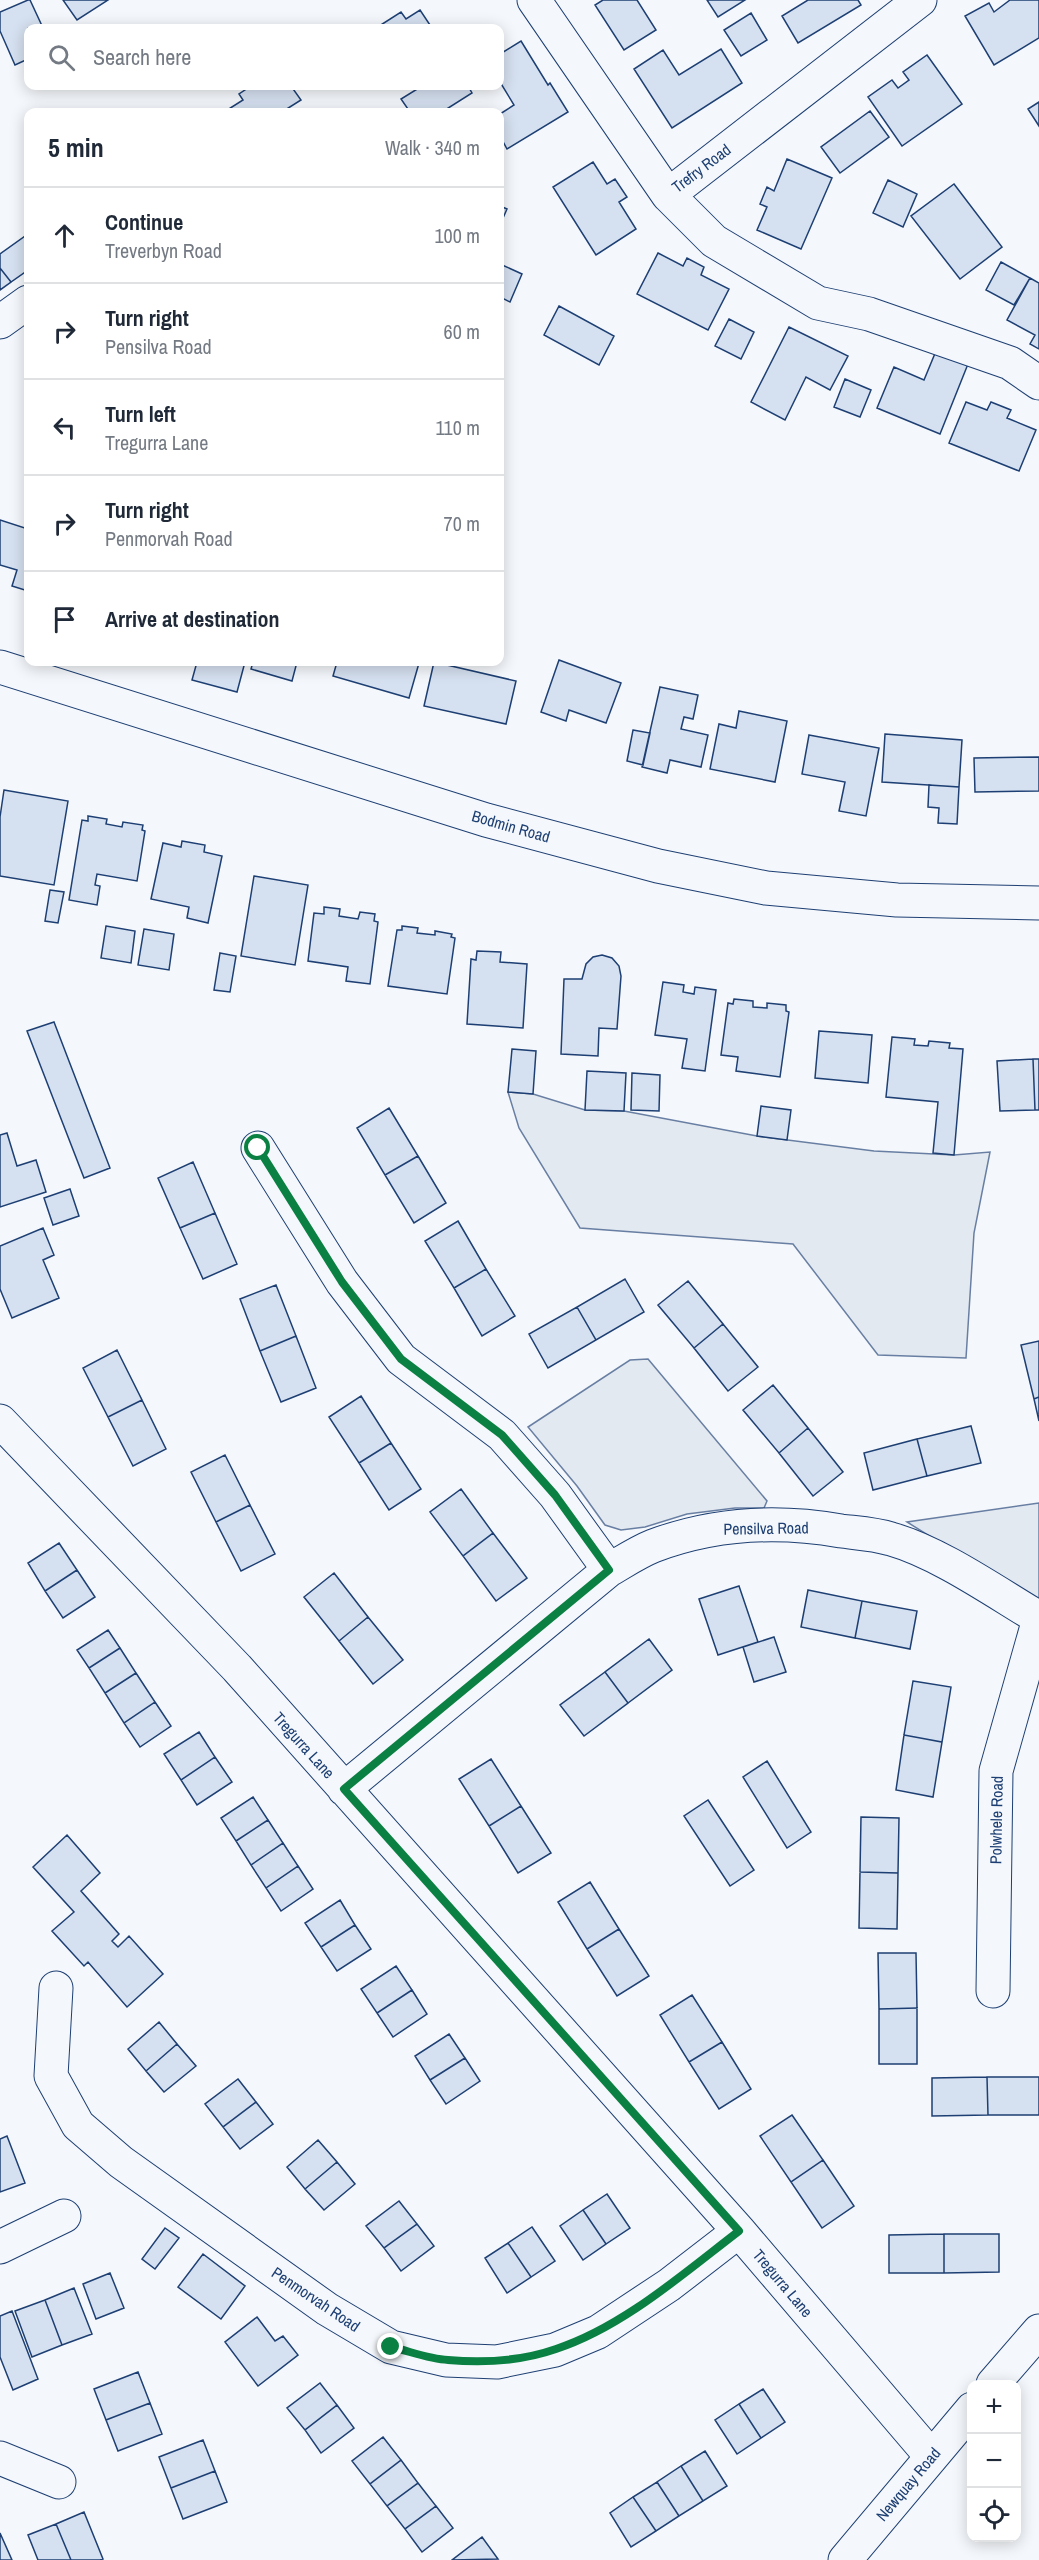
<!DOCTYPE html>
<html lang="en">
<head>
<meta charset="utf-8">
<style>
  :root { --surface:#fff; --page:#f2f2f3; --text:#1f2937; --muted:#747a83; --line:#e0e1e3 }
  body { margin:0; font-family:"Archivo Narrow",sans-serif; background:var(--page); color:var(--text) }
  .controls { position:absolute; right:18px; bottom:18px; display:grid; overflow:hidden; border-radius:12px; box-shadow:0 3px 15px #0003 }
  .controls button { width:54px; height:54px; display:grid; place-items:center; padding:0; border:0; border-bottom:2px solid var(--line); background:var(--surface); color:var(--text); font:30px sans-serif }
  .stop { position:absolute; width:18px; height:18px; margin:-14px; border:4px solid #0b8043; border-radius:50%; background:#fff }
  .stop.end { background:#0b8043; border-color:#fff; box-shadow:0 2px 6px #0008 }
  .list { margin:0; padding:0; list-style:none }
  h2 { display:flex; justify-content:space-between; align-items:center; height:78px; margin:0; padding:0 24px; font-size:26px }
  h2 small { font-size:20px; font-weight:400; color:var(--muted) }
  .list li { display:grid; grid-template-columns:39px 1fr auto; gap:18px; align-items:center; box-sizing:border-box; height:96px; padding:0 24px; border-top:2px solid var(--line) }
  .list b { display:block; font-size:22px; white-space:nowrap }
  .list p { margin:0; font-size:20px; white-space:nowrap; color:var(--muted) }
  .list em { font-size:20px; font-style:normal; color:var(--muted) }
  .icon { flex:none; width:33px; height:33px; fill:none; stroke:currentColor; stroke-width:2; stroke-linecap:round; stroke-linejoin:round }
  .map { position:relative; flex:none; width:1039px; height:2560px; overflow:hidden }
  .search { position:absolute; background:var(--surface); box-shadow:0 3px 15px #0003; left:24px; top:24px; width:480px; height:66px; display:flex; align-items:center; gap:15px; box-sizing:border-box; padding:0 21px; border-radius:12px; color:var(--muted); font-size:22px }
  .panel { position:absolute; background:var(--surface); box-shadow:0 3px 15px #0003; left:24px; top:108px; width:480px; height:558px; border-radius:12px }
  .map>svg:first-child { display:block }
  .green { fill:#e3e9f0; stroke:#687fa3; stroke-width:1.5 }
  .building { fill:#d5e0f0; stroke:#1d3f73; stroke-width:1.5 }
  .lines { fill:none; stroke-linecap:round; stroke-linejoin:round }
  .minor-casing { stroke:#1d3f73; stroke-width:35 }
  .highway-casing { stroke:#1d3f73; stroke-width:35 }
  .minor { stroke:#f4f7fb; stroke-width:33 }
  .highway { stroke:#f4f7fb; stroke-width:33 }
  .route { stroke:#0b8043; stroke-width:8 }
  .labels { text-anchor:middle; stroke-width:4.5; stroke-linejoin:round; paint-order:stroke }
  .street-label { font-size:16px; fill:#1d3f73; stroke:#f4f7fb }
</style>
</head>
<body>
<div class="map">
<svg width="1039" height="2560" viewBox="0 0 1039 2560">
  <rect width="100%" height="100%" fill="#f4f7fb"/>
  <path class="green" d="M508,1092L533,1094L585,1110L624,1111L757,1136L874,1151L954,1155L990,1152L974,1233L966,1358L878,1355L793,1244L580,1228L519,1128Z
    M648,1359L767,1501L764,1508H735L687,1514L645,1527L621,1530L605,1525L577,1486L528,1427L630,1360Z
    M1039,1503V1604L907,1522Z"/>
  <path class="building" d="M28,0H30L43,28H28V59L15,65L0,31V12Z
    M63,0H108L77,20Z
    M603,0H637L656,30L624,50L595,5Z
    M707,0H745L718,17Z
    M808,0H858L861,5L798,43L782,16Z
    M1010,0H1039V38L994,65L965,16L989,3L994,12Z
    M420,10L432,28H376L401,12L406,19Z
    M751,13L767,40L741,56L724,30Z
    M521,41L548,85L550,83L568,112L507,149L500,136V114L514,105L500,82V54Z
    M721,49L742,83L672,128L634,69L663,50L679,75Z
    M927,55L962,104L902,146L868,97L892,80L898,88L909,80L903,72Z
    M251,86H291L301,100L282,112H224L243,100L239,94Z
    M422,86H468L472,93L442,112H410L401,99Z
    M1039,102V126L1028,109Z
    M870,111L889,137L840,173L821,147Z
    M787,159L832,178L801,249L757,230L767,207L760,204L767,187L774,191Z
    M593,162L607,184L615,179L627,197L619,202L636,229L596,255L553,187Z
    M888,180L917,194L903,227L873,213Z
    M954,184L1002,247L960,279L911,216Z
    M500,206L507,209L500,225Z
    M28,234V270L11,282L0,268V254Z
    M658,253L683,266L687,258L704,267L701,275L729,289L708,330L637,294Z
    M1001,262L1030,278L1014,305L986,290Z
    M500,264L522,274L510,302L500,297Z
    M0,268L11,282L0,290Z
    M1030,278L1039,283V349L1030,344L1035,335L1007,320Z
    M559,306L614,336L599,365L544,335Z
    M729,319L754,332L741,359L715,346Z
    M789,327L848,356L830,390L806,377L785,420L751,402Z
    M936,351L968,364L940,434L877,408L894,367L924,380Z
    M845,379L871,390L860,417L834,407Z
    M966,402L987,410L991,402L1011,410L1007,418L1036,430L1019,471L949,443Z
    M0,520L28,529V591L12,586L17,570L0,565Z
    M559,660L621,683L606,723L569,710L566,721L541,712Z
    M197,662H245L237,692L192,680Z
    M253,662H297L292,681L251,669Z
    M337,662H414L419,663L409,698L333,676Z
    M434,662L516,681L506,724L424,706Z
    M660,687L698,695L693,719L684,717L681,729L708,735L701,767L670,760L667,773L642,767Z
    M739,711L787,721L775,782L710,769L719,724L736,728Z
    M633,730L650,733L643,765L627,761Z
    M885,734L962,740L959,787L882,782Z
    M809,735L879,748L866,816L839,811L845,782L802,774Z
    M1039,757V791L975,792L974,758Z
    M929,785L959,787L957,824L938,823L939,808L928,807Z
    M4,790L68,801L54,885L0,876V817Z
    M88,816L107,819L106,824L122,827L123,822L143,825L142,830L145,831L137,881L97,874L95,885L100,886L97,905L69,900L82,820L88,821Z
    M182,841L205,845L204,852L222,856L208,923L187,918L189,907L151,899L163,843L181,847Z
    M254,876L308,885L295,965L241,956Z
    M50,890L64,892L58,923L45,921Z
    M324,907L340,909L339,916L358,919L360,912L375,914L374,921L378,922L370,984L346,981L348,967L308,961L314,913L324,914Z
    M106,926L135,931L131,963L101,958Z
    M402,926L418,928L417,933L435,935V931L452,934L451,937L455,938L447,994L388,986L397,930H402Z
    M144,929L174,934L169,970L138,965Z
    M477,951L501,952L500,962L527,964L523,1028L467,1024L471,959L476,960Z
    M220,953L236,956L230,992L214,990Z
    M602,955L612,958L619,966L621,976L617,1029L599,1028L598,1056L561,1054L564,979H582L586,964L593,957Z
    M663,982L684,985L683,992L694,994L695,987L716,990L705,1071L682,1068L687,1039L655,1035Z
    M734,999L753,1001V1007L767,1008V1003L786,1005V1011L789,1012L780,1077L736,1071L738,1057L721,1055L728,1003L733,1004Z
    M54,1022L110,1168L84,1178L27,1031Z
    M819,1031L872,1035L868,1083L815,1078Z
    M892,1037L915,1039L914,1045L928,1046L929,1041L950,1043L949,1048L963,1049L954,1155L933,1153L938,1102L886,1097Z
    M512,1049L536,1051L533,1094L508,1092Z
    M1033,1059L1035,1110L1000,1111L997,1061Z
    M1033,1059H1039V1110H1035Z
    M587,1071L626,1073L624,1111L585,1110Z
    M632,1073L660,1075L659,1111L631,1110Z
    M761,1106L791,1110L787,1140L757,1136Z
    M389,1108L418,1156L385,1175L357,1128Z
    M7,1133L17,1166L36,1160L46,1192L0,1207V1135Z
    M418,1156L446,1203L414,1223L385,1175Z
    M193,1162L215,1213L180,1228L158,1178Z
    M70,1189L79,1216L53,1225L44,1198Z
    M215,1213L237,1264L203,1279L180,1228Z
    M458,1221L486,1269L454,1288L425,1241Z
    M43,1228L54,1255L43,1260L59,1298L12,1318L0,1289V1246Z
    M486,1269L515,1316L482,1336L454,1288Z
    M625,1279L644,1312L596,1340L577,1307Z
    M688,1281L723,1324L694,1348L658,1305Z
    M276,1285L296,1336L260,1351L240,1299Z
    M577,1307L596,1340L548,1368L529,1334Z
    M723,1324L758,1367L728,1391L694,1348Z
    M296,1336L316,1388L281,1402L260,1351Z
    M1039,1341V1397L1034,1399L1021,1345Z
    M117,1350L142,1400L108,1417L83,1368Z
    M773,1385L808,1428L779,1453L743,1410Z
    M361,1396L391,1443L359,1463L329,1417Z
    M1039,1397V1421L1034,1399Z
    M142,1400L166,1449L133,1466L108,1417Z
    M971,1426L981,1463L927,1476L917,1439Z
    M808,1428L843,1472L813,1496L779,1453Z
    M917,1439L927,1476L873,1490L864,1453Z
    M391,1443L421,1489L389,1510L359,1463Z
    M225,1455L250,1505L216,1522L191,1472Z
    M461,1489L493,1533L463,1556L430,1512Z
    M250,1505L275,1554L241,1571L216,1522Z
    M493,1533L527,1578L496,1601L463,1556Z
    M59,1543L77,1570L45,1591L28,1563Z
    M77,1570L95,1597L63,1618L45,1591Z
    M334,1573L368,1617L339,1641L304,1597Z
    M739,1586L758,1642L718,1655L699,1599Z
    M808,1590L862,1601L855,1638L801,1627Z
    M862,1601L917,1611L910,1649L855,1638Z
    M368,1617L403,1660L373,1684L339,1641Z
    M108,1630L120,1648L89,1668L77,1650Z
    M774,1637L786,1672L754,1682L743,1647Z
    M649,1639L672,1670L628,1703L605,1672Z
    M120,1648L136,1673L105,1693L89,1668Z
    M605,1672L628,1703L584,1736L560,1705Z
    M136,1673L155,1702L124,1723L105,1693Z
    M913,1681L951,1687L942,1742L904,1735Z
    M155,1702L171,1726L140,1747L124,1723Z
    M199,1732L215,1757L181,1780L164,1754Z
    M904,1735L942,1742L933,1797L896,1790Z
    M215,1757L232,1782L197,1805L181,1780Z
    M491,1759L521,1806L489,1826L459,1779Z
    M767,1761L811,1832L787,1848L743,1777Z
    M253,1797L268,1820L236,1841L221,1818Z
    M708,1800L754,1870L730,1886L684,1816Z
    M521,1806L551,1853L518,1873L489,1826Z
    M861,1817L899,1818L898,1873L860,1872Z
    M268,1820L283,1843L251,1865L236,1841Z
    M67,1835L100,1873L81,1891L119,1934L112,1941L118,1947L129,1936L163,1974L127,2007L88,1962L84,1966L52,1931L74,1912L33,1867Z
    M283,1843L298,1866L266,1888L251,1865Z
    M298,1866L313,1889L281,1911L266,1888Z
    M860,1872L898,1873L897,1929L859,1928Z
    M590,1882L619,1929L587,1949L558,1902Z
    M340,1900L355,1925L321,1947L305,1923Z
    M355,1925L371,1949L337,1971L321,1947Z
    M619,1929L649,1976L617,1996L587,1949Z
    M878,1953H916L917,2008L879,2009Z
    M396,1966L412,1990L377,2013L361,1989Z
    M412,1990L427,2014L393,2037L377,2013Z
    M692,1995L722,2042L689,2062L660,2015Z
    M917,2008V2064H879V2009Z
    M159,2022L177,2044L146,2071L128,2049Z
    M449,2034L465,2058L430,2080L415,2056Z
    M722,2042L751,2089L719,2109L689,2062Z
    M177,2044L196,2066L164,2092L146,2071Z
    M465,2058L480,2081L446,2104L430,2080Z
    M987,2077L988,2115L932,2116V2078Z
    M987,2077H1039V2115H988Z
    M238,2079L256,2102L223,2127L205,2104Z
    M256,2102L273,2124L240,2149L223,2127Z
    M792,2115L823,2160L791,2182L760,2136Z
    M7,2136L25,2183L0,2192V2139Z
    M318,2140L337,2162L305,2189L287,2167Z
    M823,2160L854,2206L822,2228L791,2182Z
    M337,2162L355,2184L324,2210L305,2189Z
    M607,2194L630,2228L606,2244L583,2210Z
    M399,2201L417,2224L384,2248L366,2226Z
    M583,2210L606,2244L583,2260L560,2226Z
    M417,2224L434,2246L401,2271L384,2248Z
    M532,2227L555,2261L531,2277L508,2243Z
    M165,2228L179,2238L155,2269L142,2259Z
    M944,2234H999V2272L944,2273Z
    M944,2234V2273H889V2235Z
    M508,2243L531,2277L507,2293L485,2258Z
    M203,2254L245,2286L221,2319L178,2287Z
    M110,2273L124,2308L96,2319L83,2284Z
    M74,2288L92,2334L62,2345L45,2300Z
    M45,2300L62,2345L32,2357L15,2311Z
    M12,2311L38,2379L13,2390L0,2357V2316Z
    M257,2317L275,2341L283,2336L298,2355L258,2386L225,2342Z
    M138,2372L150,2403L106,2420L94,2389Z
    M320,2383L337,2405L305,2430L287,2408Z
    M763,2389L785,2422L761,2438L739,2404Z
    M150,2403L162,2434L118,2451L106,2420Z
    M739,2404L761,2438L737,2454L715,2420Z
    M337,2405L354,2428L321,2453L305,2430Z
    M383,2437L401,2460L370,2484L352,2461Z
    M203,2440L215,2471L171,2488L159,2457Z
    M705,2451L727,2486L703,2501L681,2466Z
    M401,2460L418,2483L387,2506L370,2484Z
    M681,2466L703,2501L679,2516L657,2482Z
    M215,2471L227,2502L183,2519L171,2488Z
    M657,2482L679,2516L656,2531L633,2497Z
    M418,2483L436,2506L405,2529L387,2506Z
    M633,2497L656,2531L631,2547L610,2513Z
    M436,2506L453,2528L422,2552L405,2529Z
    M84,2512L103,2559L100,2560H71L56,2524Z
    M56,2524L71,2560H38L28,2535Z
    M0,2533L12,2560H0Z
    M482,2537L498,2559L452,2560Z"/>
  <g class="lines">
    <defs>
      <path id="minor" d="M534,0L668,195L920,0
        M668,195L714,241L818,303L869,314L1010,363L1039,383
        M0,322L28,302
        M0,667L486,820L658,866L766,888L897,900L1039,903
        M258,1148L342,1282L401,1359L502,1435L555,1495L609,1570
        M0,1421L237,1668L739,2231L931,2456
        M344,1789L609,1570C623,1562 638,1552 653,1546C714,1523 778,1520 841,1531C857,1533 875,1534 891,1539C940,1553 995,1592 1039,1618
        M56,1988L51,2076L78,2125L121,2162L327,2309L391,2347L446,2360L497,2362L555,2350L598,2332L669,2285L739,2231
        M993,1991L996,1771L1039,1619
        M0,2247L64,2216
        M0,2458L59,2482"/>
      <path id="highway" d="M993,2384L1039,2331
        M845,2560L972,2409"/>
    </defs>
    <use href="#minor" class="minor-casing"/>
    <use href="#highway" class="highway-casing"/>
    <use href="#minor" class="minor"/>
    <use href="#highway" class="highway"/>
  </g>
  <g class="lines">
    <path class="route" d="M258,1148L342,1282L401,1359L502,1435L555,1495L609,1570L344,1789L739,2231C684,2273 623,2327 556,2349C522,2361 484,2363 448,2360C429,2359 409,2351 391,2347"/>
  </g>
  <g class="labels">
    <g class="street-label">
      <text transform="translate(701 168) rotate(-37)" y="6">Trefry Road</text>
      <text transform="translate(511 826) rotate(16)" y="6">Bodmin Road</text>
      <text transform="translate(766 1528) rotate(-1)" y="6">Pensilva Road</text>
      <text transform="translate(304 1745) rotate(48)" y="6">Tregurra Lane</text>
      <text transform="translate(996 1820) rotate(-89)" y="6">Polwhele Road</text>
      <text transform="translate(783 2283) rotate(50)" y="6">Tregurra Lane</text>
      <text transform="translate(316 2299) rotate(34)" y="6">Penmorvah Road</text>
      <text transform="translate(908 2484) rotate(-50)" y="6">Newquay Road</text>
    </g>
  </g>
</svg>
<div class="controls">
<button>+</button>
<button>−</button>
<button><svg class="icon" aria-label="locate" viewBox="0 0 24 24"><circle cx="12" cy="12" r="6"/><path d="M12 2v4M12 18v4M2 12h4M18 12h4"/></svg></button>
</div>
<div class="stop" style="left:258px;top:1148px"></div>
<div class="stop end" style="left:391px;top:2347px"></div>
<div class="search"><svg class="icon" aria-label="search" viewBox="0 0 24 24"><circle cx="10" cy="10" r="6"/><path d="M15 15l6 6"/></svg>Search here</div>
<section class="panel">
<h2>5 min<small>Walk · 340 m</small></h2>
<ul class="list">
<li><svg class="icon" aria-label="ahead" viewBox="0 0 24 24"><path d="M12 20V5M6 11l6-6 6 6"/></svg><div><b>Continue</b><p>Treverbyn Road</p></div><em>100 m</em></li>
<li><svg class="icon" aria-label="right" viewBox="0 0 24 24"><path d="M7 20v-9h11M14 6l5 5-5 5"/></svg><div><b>Turn right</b><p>Pensilva Road</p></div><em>60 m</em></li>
<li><svg class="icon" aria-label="left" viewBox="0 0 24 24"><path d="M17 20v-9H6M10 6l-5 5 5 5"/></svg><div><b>Turn left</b><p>Tregurra Lane</p></div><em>110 m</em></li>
<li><svg class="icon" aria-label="right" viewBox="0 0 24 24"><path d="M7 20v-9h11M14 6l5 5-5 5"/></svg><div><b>Turn right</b><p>Penmorvah Road</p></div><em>70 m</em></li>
<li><svg class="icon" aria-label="arrive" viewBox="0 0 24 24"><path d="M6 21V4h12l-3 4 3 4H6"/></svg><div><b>Arrive at destination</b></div></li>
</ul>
</section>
</div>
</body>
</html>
